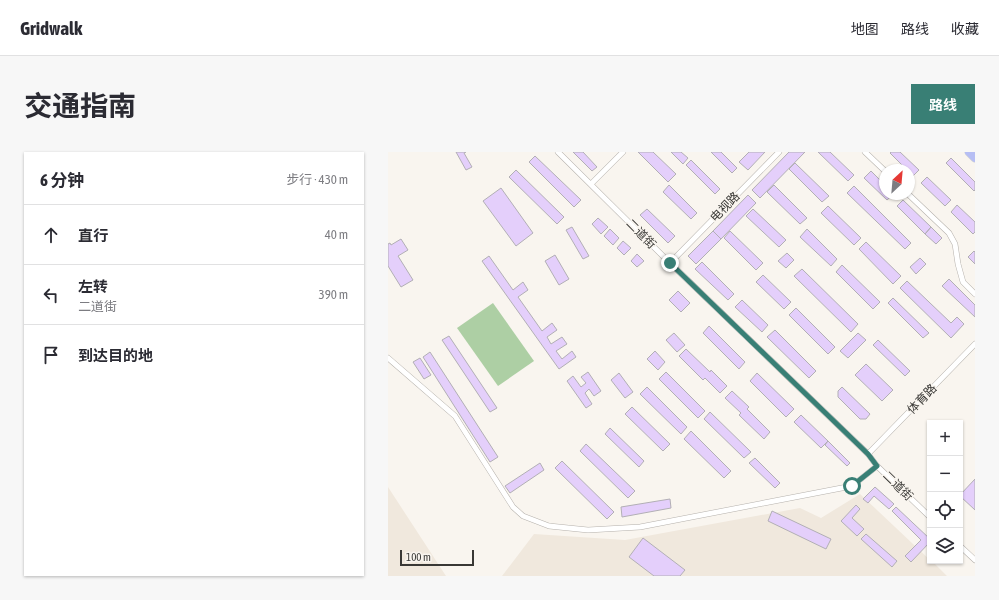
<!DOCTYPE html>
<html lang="zh">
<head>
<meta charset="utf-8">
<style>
  :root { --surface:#fff; --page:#f7f7f7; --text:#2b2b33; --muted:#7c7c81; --line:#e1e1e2; --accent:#397f75 }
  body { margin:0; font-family:"Asap Condensed","Noto Sans SC",sans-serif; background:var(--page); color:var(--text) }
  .controls { position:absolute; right:12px; bottom:12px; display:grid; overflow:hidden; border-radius:0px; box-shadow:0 1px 3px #0004 }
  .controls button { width:36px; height:36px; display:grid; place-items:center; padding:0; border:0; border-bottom:1px solid var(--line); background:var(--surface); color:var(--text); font:20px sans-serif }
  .compass { position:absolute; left:491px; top:12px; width:36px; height:36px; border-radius:50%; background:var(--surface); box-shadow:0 1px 3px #0004; rotate:26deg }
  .scale { position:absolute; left:12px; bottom:10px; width:74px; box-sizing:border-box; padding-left:4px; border:2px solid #393835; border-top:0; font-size:11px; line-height:14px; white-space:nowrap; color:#393835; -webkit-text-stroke:3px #f9f5ef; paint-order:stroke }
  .stop { position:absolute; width:12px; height:12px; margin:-9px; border:3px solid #397f75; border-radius:50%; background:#fff }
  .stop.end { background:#397f75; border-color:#fff; box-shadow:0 1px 4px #0008 }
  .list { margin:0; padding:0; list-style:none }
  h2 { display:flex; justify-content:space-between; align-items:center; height:52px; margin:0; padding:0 16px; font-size:17px }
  h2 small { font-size:13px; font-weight:400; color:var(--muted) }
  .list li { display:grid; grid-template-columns:26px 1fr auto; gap:12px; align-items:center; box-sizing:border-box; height:60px; padding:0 16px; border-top:1px solid var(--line) }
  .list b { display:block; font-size:15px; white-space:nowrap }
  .list p { margin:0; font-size:13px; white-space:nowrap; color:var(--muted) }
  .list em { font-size:13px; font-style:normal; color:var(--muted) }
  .icon { flex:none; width:22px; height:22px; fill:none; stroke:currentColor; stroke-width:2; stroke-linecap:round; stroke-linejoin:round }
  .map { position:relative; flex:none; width:587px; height:424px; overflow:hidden; border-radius:0px }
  header { display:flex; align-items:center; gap:24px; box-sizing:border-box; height:56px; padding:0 20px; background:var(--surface); border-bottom:1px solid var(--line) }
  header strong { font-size:19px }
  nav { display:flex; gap:22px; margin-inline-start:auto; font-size:14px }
  .intro { display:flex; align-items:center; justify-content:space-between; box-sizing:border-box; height:96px; padding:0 24px }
  h1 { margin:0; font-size:28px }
  .button { padding:10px 18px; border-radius:0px; background:var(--accent); color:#fff; font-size:14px; font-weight:700 }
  main { display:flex; gap:24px; padding:0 24px }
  aside { flex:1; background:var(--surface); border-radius:0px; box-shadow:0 1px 3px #0004 }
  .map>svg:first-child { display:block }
  .built { fill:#f0e8dd }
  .green { fill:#adcfa4 }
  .building { fill:#e4cffb; stroke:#b2afb5 }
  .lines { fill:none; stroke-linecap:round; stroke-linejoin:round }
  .minor-casing { stroke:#b5b1ac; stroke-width:6 }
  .trunk-casing { stroke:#d3d3d3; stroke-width:9 }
  .minor { stroke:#fff; stroke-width:5 }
  .trunk { stroke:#b6bef4; stroke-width:8 }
  .route { stroke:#397f75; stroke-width:5 }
  .labels { text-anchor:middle; stroke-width:3; stroke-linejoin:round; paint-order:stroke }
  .street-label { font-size:12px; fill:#393835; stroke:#f9f5ef }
</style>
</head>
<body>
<header>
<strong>Gridwalk</strong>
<nav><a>地图</a><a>路线</a><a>收藏</a></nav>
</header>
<div class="intro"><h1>交通指南</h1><a class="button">路线</a></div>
<main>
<aside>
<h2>6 分钟<small>步行 · 430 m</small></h2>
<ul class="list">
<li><svg class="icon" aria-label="ahead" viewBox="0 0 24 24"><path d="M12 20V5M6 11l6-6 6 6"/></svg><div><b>直行</b></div><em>40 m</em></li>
<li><svg class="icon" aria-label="left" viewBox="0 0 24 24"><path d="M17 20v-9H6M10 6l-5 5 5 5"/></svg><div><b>左转</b><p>二道街</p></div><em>390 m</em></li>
<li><svg class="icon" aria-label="arrive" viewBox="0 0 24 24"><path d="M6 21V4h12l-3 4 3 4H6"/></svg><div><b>到达目的地</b></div></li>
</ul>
</aside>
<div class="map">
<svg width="587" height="424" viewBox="0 0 587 424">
  <rect width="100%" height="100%" fill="#f9f5ef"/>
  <path class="built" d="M0,335L58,424H0Z
    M472,342L542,408V409H544L559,424H114L146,382L237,388L412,356L433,366Z"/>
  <path class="green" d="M105,151L146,209L110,234L69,176Z"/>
  <path class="building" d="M68,0H78L76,1L84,15L78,18Z
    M185,0H195L209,15L204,19Z
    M250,0H265L288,22L280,30Z
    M283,0H293L300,6L295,12Z
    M323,0H333L349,16L344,21Z
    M361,0H377L360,18L351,10Z
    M401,0H417L372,46L364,38Z
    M430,0H442L466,23L460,29Z
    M503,0H512L531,18L525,24L521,20V18H519L502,1Z
    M147,4L193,48L186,55L141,10Z
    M563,6L587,30V38L586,39L558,11Z
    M303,8L332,37L327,42L298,13Z
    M407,11L441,44L434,50L401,17Z
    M128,18L176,65L169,72L121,25Z
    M483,19L497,33V42H506L499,48L476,26Z
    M539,25L563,48L557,54L533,31Z
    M281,33L309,61L303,67L275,40Z
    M386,33L419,66L412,72L379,40Z
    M466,34L523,91L517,97L459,41Z
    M113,36L145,81L128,94L95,49Z
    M360,43L368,51L333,87L325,79Z
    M515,48L543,75L537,82L509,54Z
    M569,53L587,70V80L585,82L563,60Z
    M440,54L473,86L466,93L433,61Z
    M259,57L287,84L280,91L252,63Z
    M365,57L398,88L391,95L358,64Z
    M210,66L220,75L213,82L204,72Z
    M184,75L201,104L195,107L178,78Z
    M543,75L554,86L548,92L537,82Z
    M222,77L231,86L225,93L216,84Z
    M419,77L449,107L443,114L412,85Z
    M325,79L333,87L308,112L300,104Z
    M342,79L375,111L368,118L336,86Z
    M13,87L20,98L10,104L25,128L13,135L0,114V92L2,91L3,93Z
    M235,89L243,96L236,103L229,96Z
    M478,90L513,124L505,132L471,97Z
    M586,99L587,100V112L580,105Z
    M399,101L406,108L398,116L390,109Z
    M249,102L256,109L249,115L243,109Z
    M167,103L181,127L171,133L157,109Z
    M101,104L125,138L135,130L140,138L130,145L154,179L164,171L169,178L159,185L163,192L174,185L179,192L168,199L174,207L184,199L188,205L171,217L94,109Z
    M532,106L538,112L528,122L522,115Z
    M314,110L346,142L340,148L307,117Z
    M454,113L492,150L485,157L448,120Z
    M414,117L470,172L463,180L406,124Z
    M375,123L403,150L396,157L368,130Z
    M561,127L587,153V165L554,134Z
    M519,129L563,171L569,165L576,172L563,186L512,136Z
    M290,139L302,151L293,160L281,148Z
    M505,146L541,181L535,186L500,151Z
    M354,148L380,173L374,180L347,155Z
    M408,156L447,195L440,202L401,163Z
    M321,174L357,210L351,217L315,181Z
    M387,178L428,219L421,226L379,185Z
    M286,181L297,193L289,200L278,188Z
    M470,181L478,188L460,206L452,199Z
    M61,184L109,256L102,260L54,188Z
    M490,188L522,219L517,224L485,193Z
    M298,197L322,220L323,218L339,234L332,241L317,226L315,228L291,204Z
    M267,199L277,210L270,218L259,207Z
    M42,200L110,305L102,310L35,205Z
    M32,206L43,223L36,227L25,210Z
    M478,212L505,238L494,249L467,223Z
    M200,220L213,239L206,244L201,237L197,241L204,252L198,256L179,229L185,224L193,235L198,231L193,225Z
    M278,220L317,259L310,266L271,227Z
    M231,221L245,240L237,246L223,228Z
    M369,221L406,257L398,265L362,229Z
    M259,235L299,275L293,282L252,242Z
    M454,235L482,262L478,267H472L450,245V239Z
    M344,239L361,255L359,257L382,280L376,287L351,263L353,261L337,246Z
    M244,255L282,292L275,299L237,262Z
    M322,260L363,300L356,306L316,267Z
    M413,263L440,289L433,296L406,270Z
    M222,276L256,309L251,315L217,282Z
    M303,279L343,319L336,326L296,287Z
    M440,289L462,311L459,314L437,293Z
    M198,292L247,339L240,346L192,299Z
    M367,306L392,331L387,336L361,311Z
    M174,309L226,360L219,367L167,316Z
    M152,311L156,318L122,341L117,334Z
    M587,327V358L572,344V343Z
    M487,335L506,352L501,357L486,344L480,351L475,347Z
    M282,347L283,356L234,365L233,355Z
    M468,353L472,357L464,366L476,377L469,384L453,369Z
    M508,355L542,387V390L523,410L517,404L533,388L504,359Z
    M384,359L443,387L438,397L380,369Z
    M478,382L509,409L504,415L473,387Z
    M255,386L297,418L292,424H266L241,405Z"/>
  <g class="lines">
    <defs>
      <path id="minor" d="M170,0L282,111L480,302L489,314L542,365
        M477,0L497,19
        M203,32L235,0
        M520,42L561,81L567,92L570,112L575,130L587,142
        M282,111L391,0
        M0,206L67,264L125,355L135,364L161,374L200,378L252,375L464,334L489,314
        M480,302L587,192
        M572,394L587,408"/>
      <path id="trunk" d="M581,0L587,6"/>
    </defs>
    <use href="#minor" class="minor-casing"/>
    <use href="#trunk" class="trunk-casing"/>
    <use href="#minor" class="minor"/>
    <use href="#trunk" class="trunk"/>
  </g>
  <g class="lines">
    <path class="route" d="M282,111L480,302L489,314L464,334"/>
  </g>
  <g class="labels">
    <g class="street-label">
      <text transform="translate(337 55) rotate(-46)" y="4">电视路</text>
      <text transform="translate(253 82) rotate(45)" y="4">二道街</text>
      <text transform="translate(534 247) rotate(-46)" y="4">体育路</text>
      <text transform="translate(510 334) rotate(44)" y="4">二道街</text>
    </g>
  </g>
</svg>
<div class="controls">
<button>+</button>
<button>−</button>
<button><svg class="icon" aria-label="locate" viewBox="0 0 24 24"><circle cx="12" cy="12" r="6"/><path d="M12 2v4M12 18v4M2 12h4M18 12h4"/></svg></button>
<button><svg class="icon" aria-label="layers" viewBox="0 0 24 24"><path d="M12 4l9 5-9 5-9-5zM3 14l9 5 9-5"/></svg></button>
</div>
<svg class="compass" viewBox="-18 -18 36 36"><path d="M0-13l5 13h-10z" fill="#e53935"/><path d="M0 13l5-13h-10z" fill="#7c7c81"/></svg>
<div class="scale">100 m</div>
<div class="stop" style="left:464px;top:334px"></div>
<div class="stop end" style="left:282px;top:111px"></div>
</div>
</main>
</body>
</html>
